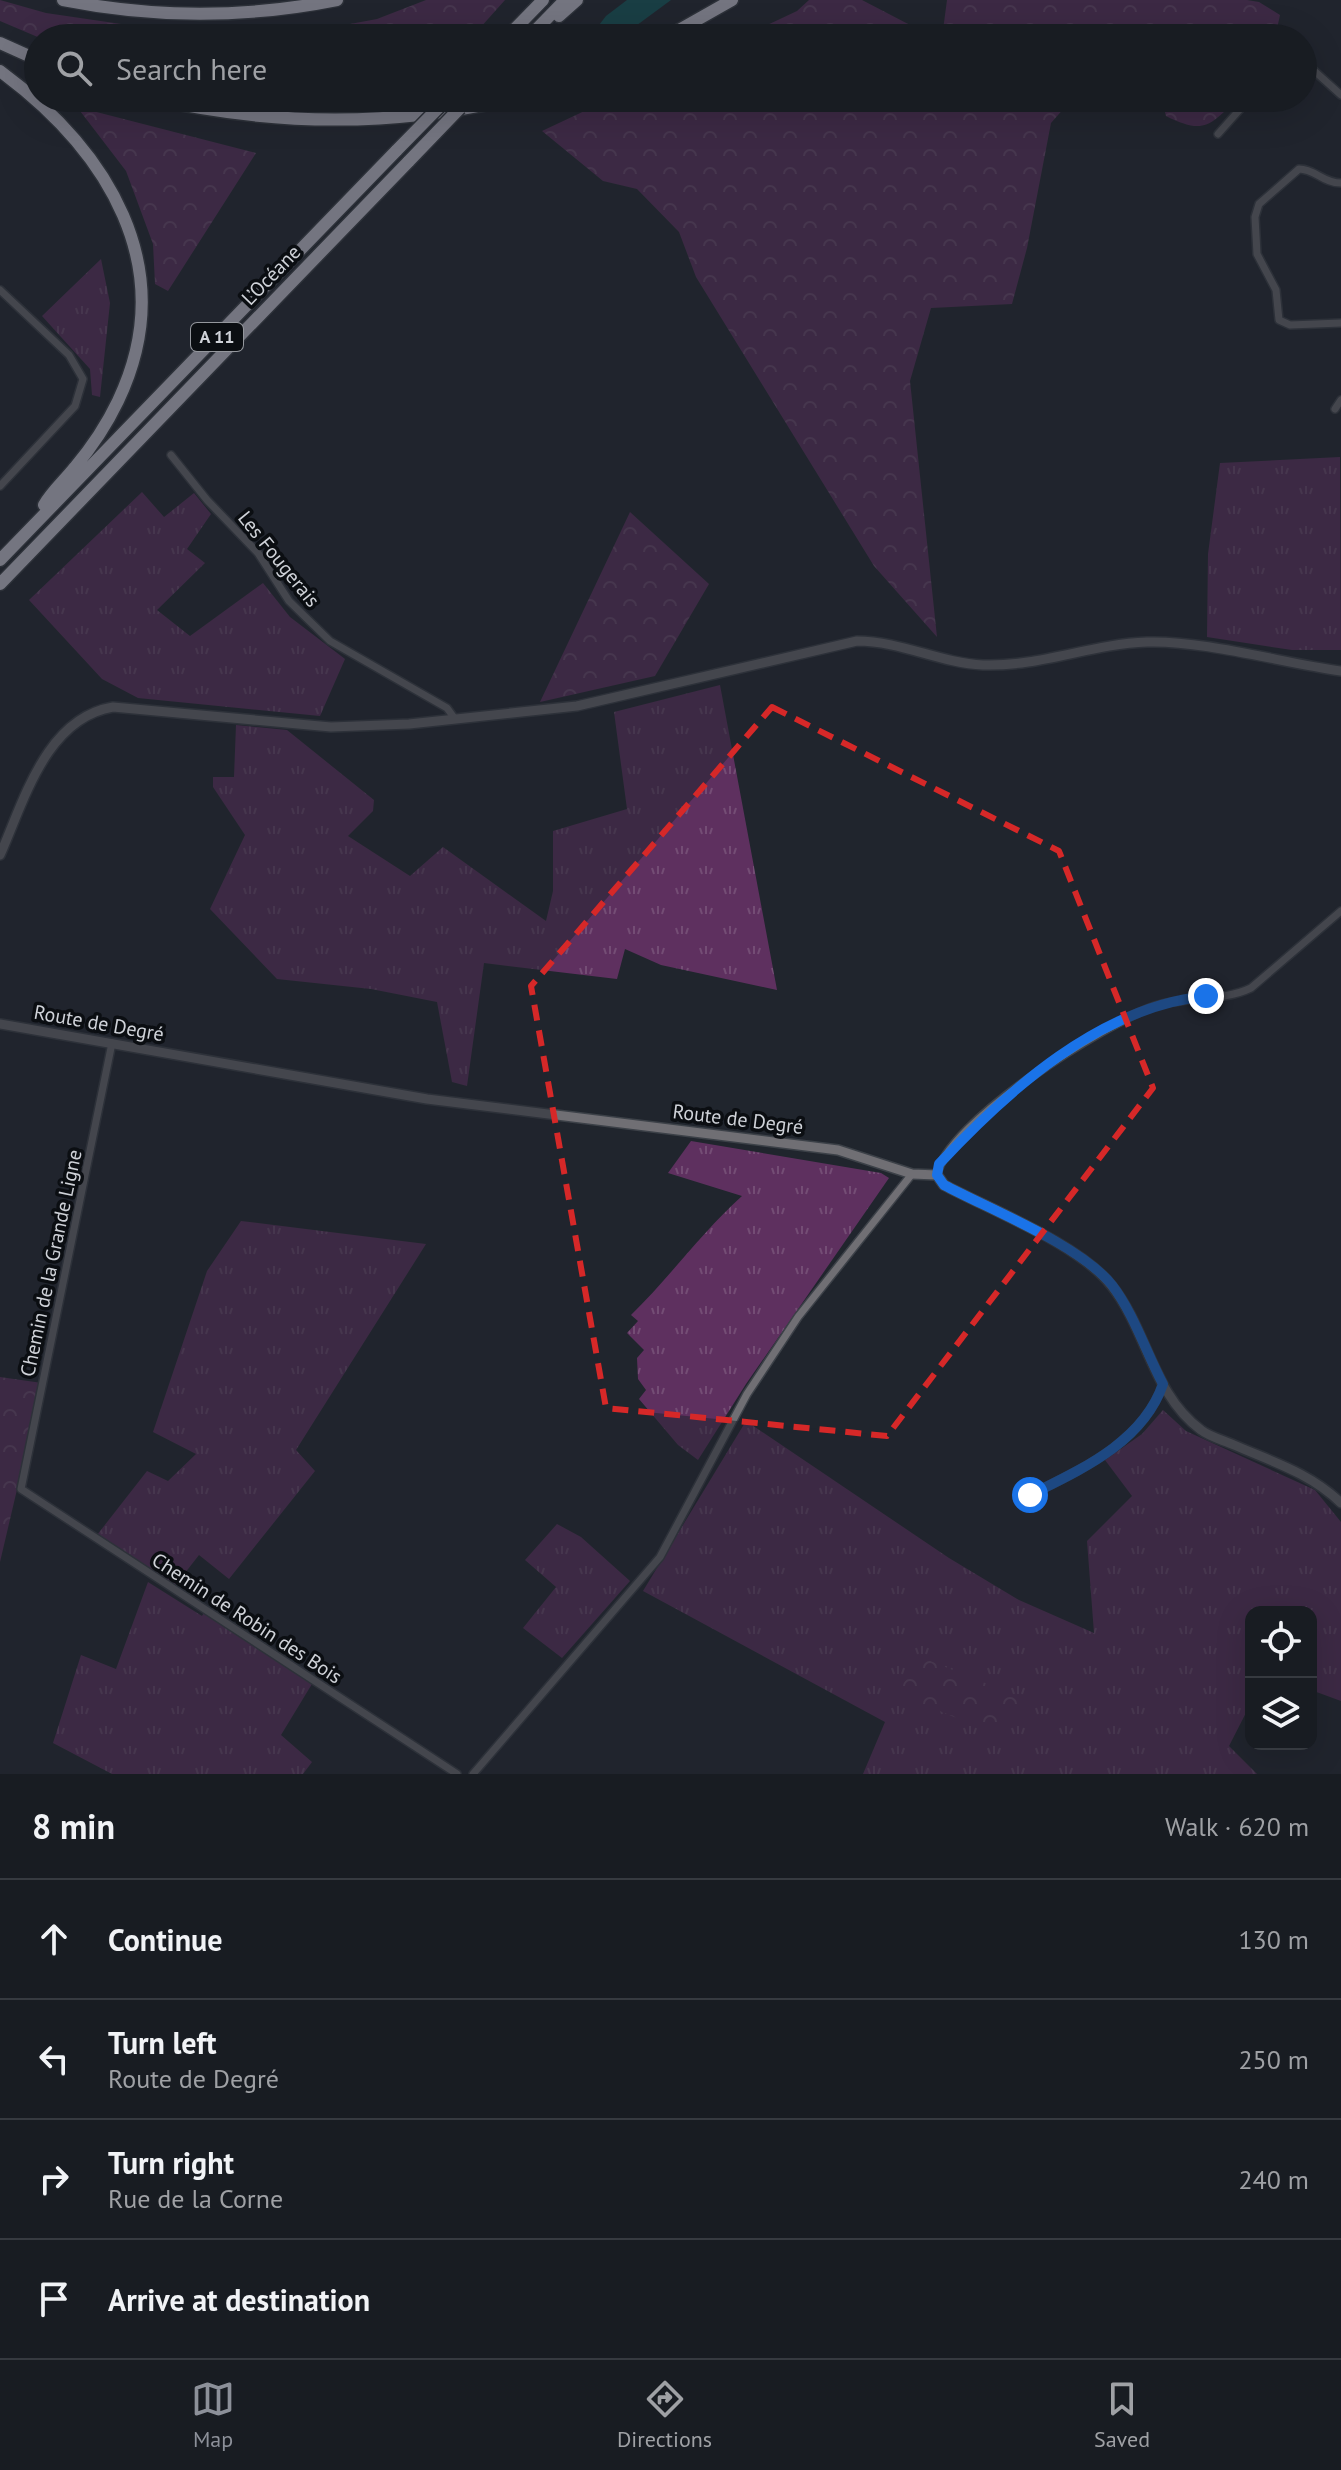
<!DOCTYPE html>
<html lang="en">
<head>
<meta charset="utf-8">
<style>
  :root { --surface:#181c22; --page:#21252a; --text:#f1f3f6; --muted:#9fa1a5; --line:#363a40; --accent:#8c9099 }
  body { margin:0; font-family:"PT Sans",sans-serif; background:var(--page); color:var(--text) }
  .controls { position:absolute; right:24px; bottom:24px; display:grid; overflow:hidden; border-radius:16px; box-shadow:0 8px 32px #0002 }
  .controls button { width:72px; height:72px; display:grid; place-items:center; padding:0; border:0; border-bottom:2px solid var(--line); background:var(--surface); color:var(--text); font:40px sans-serif }
  .stop { position:absolute; width:24px; height:24px; margin:-18px; border:6px solid #1a73e8; border-radius:50%; background:#fff }
  .stop.end { background:#1a73e8; border-color:#fff; box-shadow:0 2px 8px #0008 }
  .list { margin:0; padding:0; list-style:none }
  h2 { display:flex; justify-content:space-between; align-items:center; height:104px; margin:0; padding:0 32px; font-size:34px }
  h2 small { font-size:26px; font-weight:400; color:var(--muted) }
  .list li { display:grid; grid-template-columns:52px 1fr auto; gap:24px; align-items:center; box-sizing:border-box; height:120px; padding:0 32px; border-top:2px solid var(--line) }
  .list b { display:block; font-size:30px; white-space:nowrap }
  .list p { margin:0; font-size:26px; white-space:nowrap; color:var(--muted) }
  .list em { font-size:26px; font-style:normal; color:var(--muted) }
  .icon { flex:none; width:44px; height:44px; fill:none; stroke:currentColor; stroke-width:2; stroke-linecap:round; stroke-linejoin:round }
  .map { position:relative; flex:none; width:1341px; height:1774px; overflow:hidden }
  .search { position:absolute; background:var(--surface); box-shadow:0 8px 32px #0002; left:24px; right:24px; top:24px; height:88px; display:flex; align-items:center; gap:20px; box-sizing:border-box; padding:0 28px; border-radius:44px; color:var(--muted); font-size:30px }
  .sheet { height:584px; background:var(--surface) }
  nav { display:flex; justify-content:space-around; align-items:center; box-sizing:border-box; height:112px; border-top:2px solid var(--line); background:var(--surface); font-size:22px; color:var(--muted) }
  nav a { display:grid; justify-items:center; gap:4px }
  nav .on { color:var(--accent) }
  .map>svg:first-child { display:block }
  .grass { fill:url(#grass-tufts) }
  .forest { fill:url(#forest-crowns) }
  .water { fill:#105e60 }
  .lines { fill:none; stroke-linecap:round; stroke-linejoin:round }
  .minor-casing { stroke:#3c4148; stroke-width:10 }
  .tertiary-casing { stroke:#3c4148; stroke-width:12 }
  .motorway-casing { stroke:#3c4148; stroke-width:15 }
  .minor { stroke:#706f74; stroke-width:7 }
  .tertiary { stroke:#706f74; stroke-width:9 }
  .motorway { stroke:#dad8e5; stroke-width:12 }
  .motorway-bridge-casing { stroke:#3c4148; stroke-width:15; stroke-linecap:butt }
  .motorway-bridge { stroke:#dad8e5; stroke-width:12 }
  .route { stroke:#1a73e8; stroke-width:10 }
  .marked { fill:none; stroke:#d62828; stroke-width:6; stroke-dasharray:16 10; stroke-linejoin:round }
  .labels { text-anchor:middle; stroke-width:7; stroke-linejoin:round; paint-order:stroke }
  .shield { fill:#0b0e12; stroke:#94979d; stroke-width:2 }
  .shield-label { font-size:18px; font-weight:bold; fill:#cfd2d8 }
  .street-label { font-size:20px; fill:#cfd2d8; stroke:#0b0e12 }
</style>
</head>
<body>
<div class="map">
<svg width="1341" height="1774" viewBox="0 0 1341 1774">
  <defs>
    <pattern id="grass-tufts" width="24" height="20" patternUnits="userSpaceOnUse" patternTransform="scale(2)"><rect width="24" height="20" fill="#5e305f"/><path d="M3 7l-1-3M5 7V3M7 7l1-3M15 17l-1-3M17 17v-4M19 17l1-3" fill="none" stroke="#744d75"/></pattern>
    <pattern id="forest-crowns" width="20" height="18" patternUnits="userSpaceOnUse" patternTransform="scale(2)"><rect width="20" height="18" fill="#5e305f"/><path d="M2 6a3 3 0 1 1 6 0M12 15a3 3 0 1 1 6 0" fill="none" stroke="#744d75"/></pattern>
  </defs>
  <rect width="100%" height="100%" fill="#20252d"/>
  <path class="grass" d="M101,259L110,303L100,397L92,395L90,369L42,316Z
    M1340,457L1341,650H1292L1207,637L1208,554L1220,463Z
    M142,492L164,517L194,493L211,514L187,549L205,563L157,610L190,636L263,583L290,617L345,659L320,716L138,698L102,679L29,600Z
    M720,685L777,990L661,965L625,949L617,979L484,963L467,1086L452,1082L437,1002L371,989L277,979L210,909L245,835L213,787V777H234L236,725L287,730L374,800L373,811L348,836L410,876L443,847L546,921L553,891V831L627,809L614,712Z
    M691,1141L881,1173L889,1178L746,1384L698,1460L678,1445L639,1399L646,1390L638,1379L637,1358L644,1350L627,1333L638,1321L631,1315C670,1277 701,1233 742,1196L668,1173Z
    M241,1221L426,1244L296,1450L315,1471L229,1579L199,1555L174,1587L97,1535L147,1471L168,1481L196,1454L153,1432L207,1271Z
    M1163,1410L1186,1431L1315,1490L1341,1522V1701L1311,1690V1612H1251V1703L1229,1746L1257,1774H863L885,1722L643,1591L746,1421L949,1558L1019,1600L1094,1633L1087,1541L1132,1496L1105,1460L1142,1434Z
    M557,1524L581,1537L630,1581L562,1658L523,1628L556,1587L525,1560Z
    M148,1582L202,1616L206,1609L315,1679L281,1735L312,1762L303,1774H112L53,1743L81,1655L116,1669Z"/>
  <path class="forest" d="M0,0L46,13L121,24L280,37L377,19L426,0H505L471,38H40L0,21Z
    M809,0H862L935,38H740L797,11Z
    M947,0H1247L1259,2L1280,15L1275,38H942Z
    M612,98H1073L1051,123L1027,248L1012,304L931,308L910,381L937,637L874,566L696,277L679,232L637,189L603,181L542,131Z
    M1161,98H1238C1210,126 1204,135 1166,116Z
    M77,107L256,153L168,291L155,284L153,244L126,171Z
    M630,512L709,584L655,676L540,702Z
    M0,1377L42,1383L0,1562Z
    M923,1658L1037,1704L993,1733L896,1693Z"/>
  <path class="water" d="M627,0H671L633,28L602,34L596,29L606,16Z"/>
  <g class="lines">
    <defs>
      <path id="minor" d="M1303,65L1310,67L1341,95
        M1218,134L1250,98
        M1341,183C1323,183 1315,169 1299,169L1259,204L1255,217L1257,254L1276,290L1279,320L1290,325L1341,323
        M0,290L69,355L83,379L75,406L0,486
        M1335,409L1341,400
        M171,455L207,500L258,553L289,601L330,641L447,708L455,719
        M112,1043L21,1489L457,1774
        M937,1175C946,1123 1105,1023 1155,1006C1186,996 1222,1002 1251,988L1341,911
        M1030,1495C1082,1469 1143,1442 1163,1384
        M473,1774L660,1557L747,1394L798,1317L912,1174"/>
      <path id="tertiary" d="M0,855C24,801 46,718 113,707L331,727L409,724L577,706L857,641C901,641 940,663 983,665C1039,667 1091,644 1147,642C1203,640 1283,663 1341,671
        M0,1024L427,1099L838,1150L912,1174L937,1175L944,1185C991,1210 1079,1244 1111,1285C1147,1329 1152,1394 1201,1430C1210,1437 1223,1440 1234,1445C1273,1462 1310,1473 1341,1503"/>
      <path id="motorway" d="M63,0C153,18 247,18 337,0
        M559,16L577,0
        M506,38L543,0
        M528,38L565,0
        M665,38L732,0
        M0,43L38,60
        M0,71C107,150 182,267 118,401C107,424 91,448 75,467C65,480 52,491 44,505
        M150,98C272,126 392,128 514,98
        M0,560L397,150
        M0,584L409,161"/>
    </defs>
    <use href="#minor" class="minor-casing"/>
    <use href="#tertiary" class="tertiary-casing"/>
    <use href="#motorway" class="motorway-casing"/>
    <use href="#minor" class="minor"/>
    <use href="#tertiary" class="tertiary"/>
    <use href="#motorway" class="motorway"/>
    <defs>
      <path id="motorway-bridge" d="M397,150L448,98
        M409,161L460,108"/>
    </defs>
    <use href="#motorway-bridge" class="motorway-bridge-casing"/>
    <use href="#motorway-bridge" class="motorway-bridge"/>
  </g>
  <g class="lines">
    <path class="route" d="M1030,1495C1082,1469 1143,1442 1163,1384C1146,1352 1134,1314 1112,1285C1080,1245 991,1210 944,1185L937,1175L939,1164C1008,1090 1100,1007 1206,996"/>
  </g>
  <path d="M0 0H1341V1774H0ZM772,707L1059,851L1153,1088L887,1436L606,1408L531,986Z" fill="#20252d" fill-opacity=".55" fill-rule="evenodd"/>
  <path class="marked" d="M772,707L1059,851L1153,1088L887,1436L606,1408L531,986Z"/>
  <g class="labels">
    <rect class="shield" x="191" y="323" width="52" height="28" rx="6"/>
    <g class="shield-label">
      <text x="217" y="343">A 11</text>
    </g>
    <g class="street-label">
      <text transform="translate(271 275) rotate(-46)" y="7">L’Océane</text>
      <text transform="translate(279 559) rotate(51)" y="7">Les Fougerais</text>
      <text transform="translate(99 1023) rotate(10)" y="7">Route de Degré</text>
      <text transform="translate(738 1119) rotate(7)" y="7">Route de Degré</text>
      <text transform="translate(51 1263) rotate(-78)" y="7">Chemin de la Grande Ligne</text>
      <text transform="translate(247 1618) rotate(33)" y="7">Chemin de Robin des Bois</text>
    </g>
  </g>
</svg>
<div class="controls">
<button><svg class="icon" aria-label="locate" viewBox="0 0 24 24"><circle cx="12" cy="12" r="6"/><path d="M12 2v4M12 18v4M2 12h4M18 12h4"/></svg></button>
<button><svg class="icon" aria-label="layers" viewBox="0 0 24 24"><path d="M12 4l9 5-9 5-9-5zM3 14l9 5 9-5"/></svg></button>
</div>
<div class="stop" style="left:1030px;top:1495px"></div>
<div class="stop end" style="left:1206px;top:996px"></div>
<div class="search"><svg class="icon" aria-label="search" viewBox="0 0 24 24"><circle cx="10" cy="10" r="6"/><path d="M15 15l6 6"/></svg>Search here</div>
</div>
<section class="sheet">
<h2>8 min<small>Walk · 620 m</small></h2>
<ul class="list">
<li><svg class="icon" aria-label="ahead" viewBox="0 0 24 24"><path d="M12 20V5M6 11l6-6 6 6"/></svg><div><b>Continue</b></div><em>130 m</em></li>
<li><svg class="icon" aria-label="left" viewBox="0 0 24 24"><path d="M17 20v-9H6M10 6l-5 5 5 5"/></svg><div><b>Turn left</b><p>Route de Degré</p></div><em>250 m</em></li>
<li><svg class="icon" aria-label="right" viewBox="0 0 24 24"><path d="M7 20v-9h11M14 6l5 5-5 5"/></svg><div><b>Turn right</b><p>Rue de la Corne</p></div><em>240 m</em></li>
<li><svg class="icon" aria-label="arrive" viewBox="0 0 24 24"><path d="M6 21V4h12l-3 4 3 4H6"/></svg><div><b>Arrive at destination</b></div></li>
</ul>
</section>
<nav>
<a class="on"><svg class="icon" aria-label="map" viewBox="0 0 24 24"><path d="M3 6l6-2 6 2 6-2v14l-6 2-6-2-6 2zM9 4v14M15 6v14"/></svg>Map</a>
<a><svg class="icon" aria-label="directions" viewBox="0 0 24 24"><path d="M12 3l9 9-9 9-9-9zM9 14v-3h6M13 9l2 2-2 2"/></svg>Directions</a>
<a><svg class="icon" aria-label="saved" viewBox="0 0 24 24"><path d="M7 4h10v16l-5-4-5 4z"/></svg>Saved</a>
</nav>
</body>
</html>
